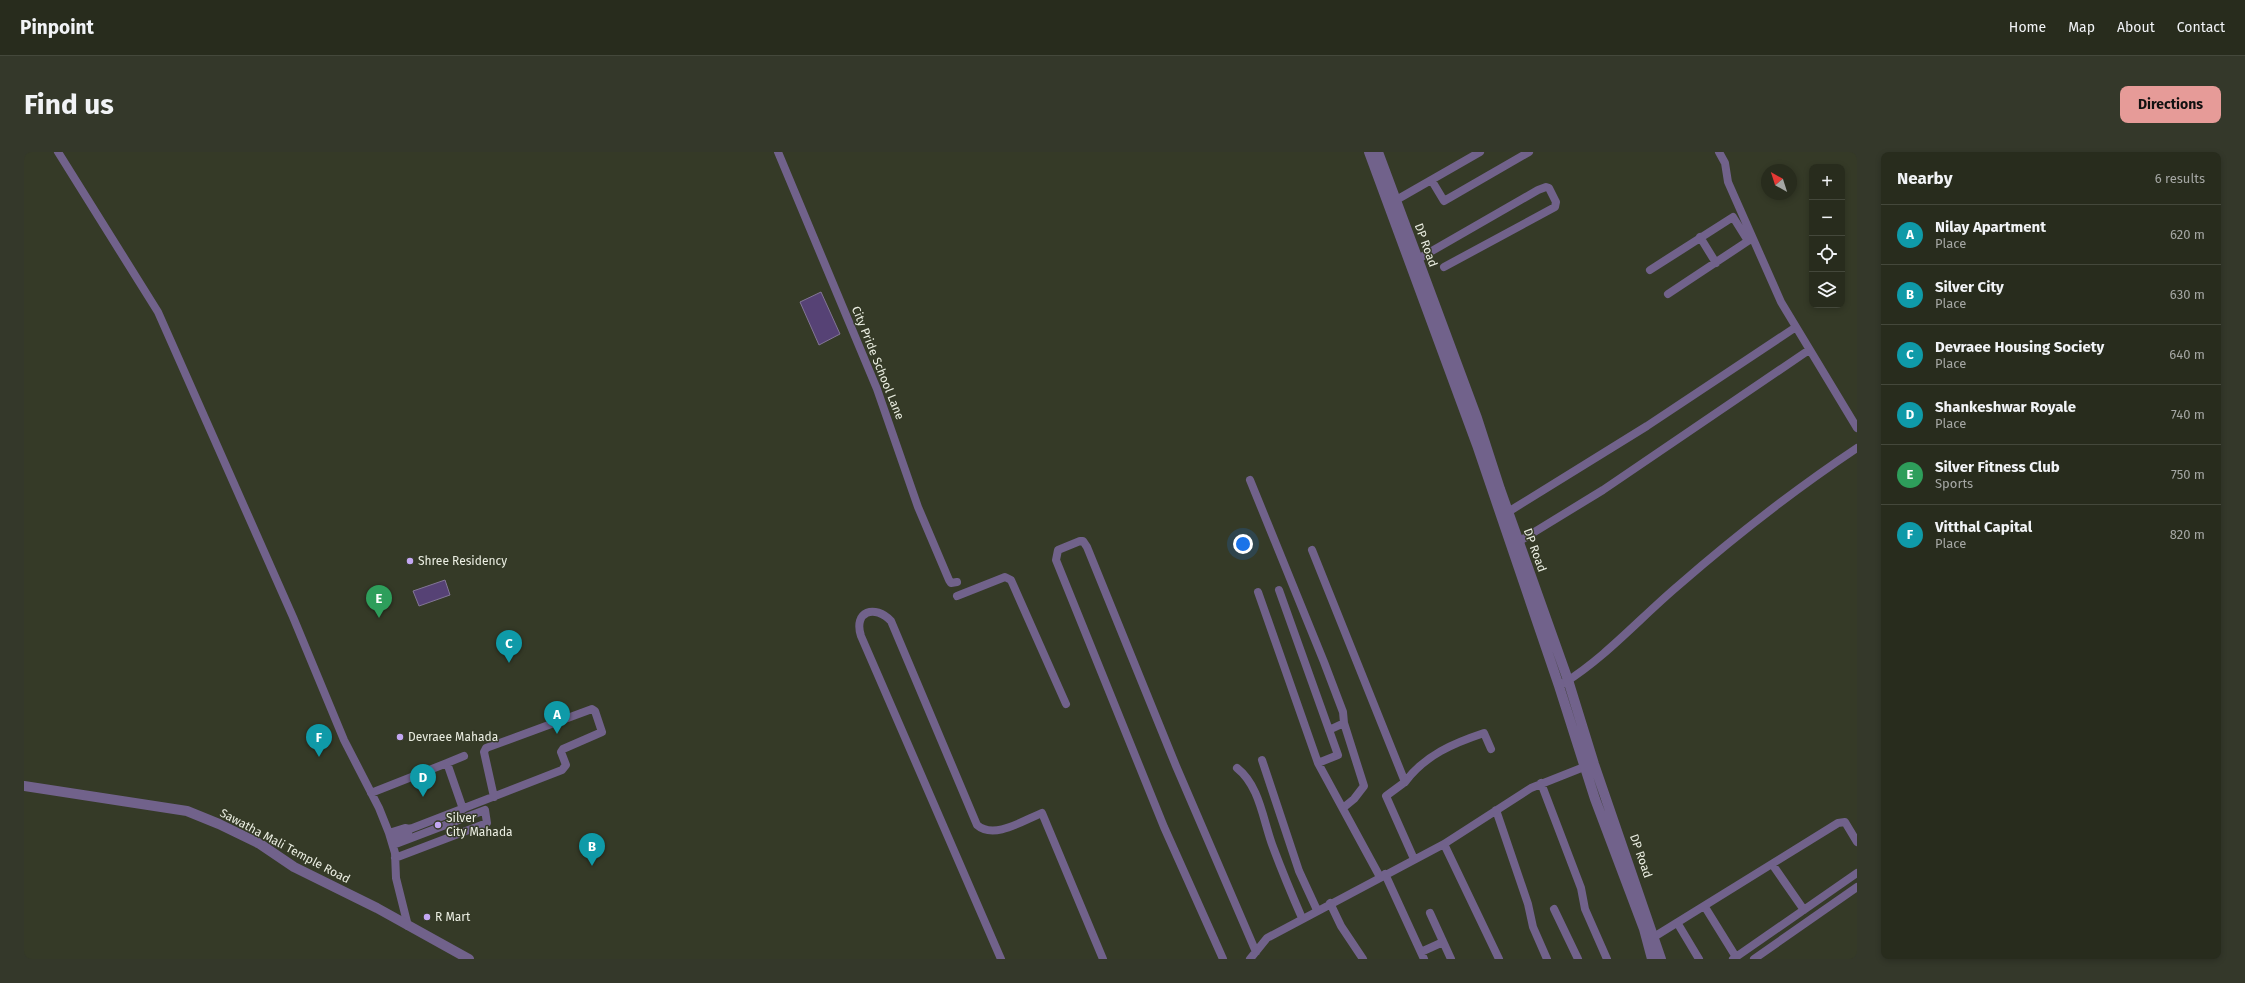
<!DOCTYPE html>
<html lang="en">
<head>
<meta charset="utf-8">
<style>
  :root { --surface:#282c1d; --page:#34382a; --text:#f1f3f6; --muted:#a5a7a4; --line:#44483b; --accent:#e69b98 }
  body { margin:0; font-family:"Fira Sans",sans-serif; background:var(--page); color:var(--text) }
  .controls { position:absolute; right:12px; top:12px; display:grid; overflow:hidden; border-radius:8px; box-shadow:0 2px 6px #0003 }
  .controls button { width:36px; height:36px; display:grid; place-items:center; padding:0; border:0; border-bottom:1px solid var(--line); background:var(--surface); color:var(--text); font:20px sans-serif }
  .compass { position:absolute; left:1737px; top:12px; width:36px; height:36px; border-radius:50%; background:var(--surface); box-shadow:0 2px 6px #0003; rotate:321deg }
  .you { position:absolute; left:1219px; top:392px; width:14px; height:14px; margin:-10px; border:3px solid #fff; border-radius:50%; background:#1a73e8; box-shadow:0 0 0 6px #1a73e833 }
  .badge { display:grid; place-items:center; width:26px; height:26px; border-radius:50%; background:var(--accent); color:#fff; font-size:13px; font-weight:700 }
  .pin { position:absolute; translate:-50% -33px; filter:drop-shadow(0 1px 2px #0008) }
  .pin::after { content:''; position:absolute; top:21px; width:14px; height:12px; background:inherit; clip-path:polygon(0 0,100% 0,50% 100%) }
  .list { margin:0; padding:0; list-style:none }
  h2 { display:flex; justify-content:space-between; align-items:center; height:52px; margin:0; padding:0 16px; font-size:17px }
  h2 small { font-size:13px; font-weight:400; color:var(--muted) }
  .list li { display:grid; grid-template-columns:26px 1fr auto; gap:12px; align-items:center; box-sizing:border-box; height:60px; padding:0 16px; border-top:1px solid var(--line) }
  .list b { display:block; font-size:15px; white-space:nowrap }
  .list p { margin:0; font-size:13px; white-space:nowrap; color:var(--muted) }
  .list em { font-size:13px; font-style:normal; color:var(--muted) }
  .icon { flex:none; width:22px; height:22px; fill:none; stroke:currentColor; stroke-width:2; stroke-linecap:round; stroke-linejoin:round }
  .map { position:relative; flex:none; width:1833px; height:807px; overflow:hidden; border-radius:8px }
  header { display:flex; align-items:center; gap:24px; box-sizing:border-box; height:56px; padding:0 20px; background:var(--surface); border-bottom:1px solid var(--line) }
  header strong { font-size:19px }
  nav { display:flex; gap:22px; margin-inline-start:auto; font-size:14px }
  .intro { display:flex; align-items:center; justify-content:space-between; box-sizing:border-box; height:96px; padding:0 24px }
  h1 { margin:0; font-size:28px }
  .button { padding:10px 18px; border-radius:8px; background:var(--accent); color:#111; font-size:14px; font-weight:700 }
  main { display:flex; gap:24px; padding:0 24px }
  aside { flex:1; background:var(--surface); border-radius:8px; box-shadow:0 2px 6px #0003 }
  .map>svg:first-child { display:block }
  .water { fill:#564275; stroke:#837696 }
  .lines { fill:none; stroke-linecap:round; stroke-linejoin:round }
  .minor { stroke:#71628b; stroke-width:8 }
  .tertiary { stroke:#71628b; stroke-width:10 }
  .poi-dot { fill:#c3a7f2; stroke:#353a27; stroke-width:1.5 }
  .labels { text-anchor:middle; stroke-width:3; stroke-linejoin:round; paint-order:stroke }
  .street-label { font-size:12px; fill:#ebeee2; stroke:#353a27 }
  .poi-label { font-size:12px; fill:#ebeee2; stroke:#353a27; text-anchor:start }
</style>
</head>
<body>
<header>
<strong>Pinpoint</strong>
<nav><a>Home</a><a>Map</a><a>About</a><a>Contact</a></nav>
</header>
<div class="intro"><h1>Find us</h1><a class="button">Directions</a></div>
<main>
<div class="map">
<svg width="1833" height="807" viewBox="0 0 1833 807">
  <rect width="100%" height="100%" fill="#353a27"/>
  <path class="water" d="M797,140L816,182L795,193L776,150Z
    M421,428L426,443L395,454L389,439Z"/>
  <g class="lines">
    <path class="minor" d="M34,0L134,160L269,465L320,588L355,656L365,681L371,701L372,726L384,774
      M754,0L853,237L894,355L925,428L927,431L933,430
      M1695,0L1701,11L1704,30L1757,150L1833,276
      M1408,29L1420,49L1505,0
      M1367,51L1456,0
      M1676,85L1692,111
      M1394,107L1514,38L1522,35L1525,36L1532,50L1531,55L1420,115
      M1626,118L1709,65L1724,89
      M1644,142L1727,87
      M1226,328L1300,510L1319,560L1320,571L1305,578
      M1484,360L1623,274L1772,175
      M1494,390L1579,338L1785,198
      M1288,398L1381,630L1362,644L1390,707
      M1234,440L1294,611L1314,603L1255,438
      M933,444L981,425L987,428L1042,552
      M1540,531C1582,505 1617,465 1655,433C1709,386 1773,336 1833,296
      M1238,608L1275,719L1293,758
      M423,611L440,604
      M1294,611L1356,725
      M1213,616C1236,634 1239,669 1249,695C1258,719 1268,743 1278,766
      M1381,630C1401,603 1430,591 1460,581L1467,597
      M1517,631L1557,736L1561,757L1583,807
      M347,641L423,611L439,657
      M1319,656L1330,647L1340,634L1320,571
      M1472,658L1504,752L1509,775L1523,807
      M365,681L381,676L386,677L538,618L542,613L537,600L539,597L578,580L571,559L568,557L462,596L460,600L470,645
      M367,687L383,681L386,677
      M1420,692L1475,807
      M369,693L461,658L463,671L371,706
      M1748,712L1780,758
      M1361,722L1400,807
      M1306,751L1317,774L1339,807
      M1681,755L1712,805
      M1530,757L1554,807
      M1406,761L1427,807
      M1654,772L1675,807
      M1625,788L1814,671L1821,670L1833,690
      M1397,800L1419,790
      M977,807L837,484C829,459 851,452 867,469L953,673C970,688 1000,668 1018,661L1079,807
      M1199,807L1140,675L1032,408L1034,398L1056,389H1059L1063,395L1152,614L1232,800
      M1226,807L1243,786L1420,692L1507,636L1565,613
      M1709,807L1833,721
      M1730,807L1833,735"/>
    <path class="tertiary" d="M1345,0L1453,293L1535,534L1571,647L1620,777L1628,807
      M1354,0L1453,266L1476,337L1544,528L1570,612L1637,807
      M0,634L163,659L195,672L236,692L270,715L353,756L445,807"/>
  </g>
  <g class="poi-dot">
    <circle cx="386" cy="409" r="4"/>
    <circle cx="376" cy="585" r="4"/>
    <circle cx="414" cy="673" r="4"/>
    <circle cx="403" cy="765" r="4"/>
  </g>
  <g class="labels">
    <g class="street-label">
      <text transform="translate(1402 93) rotate(70)" y="4">DP Road</text>
      <text transform="translate(854 211) rotate(68)" y="4">City Pride School Lane</text>
      <text transform="translate(1511 398) rotate(70)" y="4">DP Road</text>
      <text transform="translate(261 694) rotate(28)" y="4">Sawatha Mali Temple Road</text>
      <text transform="translate(1617 704) rotate(71)" y="4">DP Road</text>
    </g>
    <g class="poi-label">
      <text x="394" y="413">Shree Residency</text>
      <text x="384" y="589">Devraee Mahada</text>
      <text x="422" y="670">Silver<tspan x="422" dy="14">City Mahada</tspan></text>
      <text x="411" y="769">R Mart</text>
    </g>
  </g>
</svg>
<div class="controls">
<button>+</button>
<button>−</button>
<button><svg class="icon" aria-label="locate" viewBox="0 0 24 24"><circle cx="12" cy="12" r="6"/><path d="M12 2v4M12 18v4M2 12h4M18 12h4"/></svg></button>
<button><svg class="icon" aria-label="layers" viewBox="0 0 24 24"><path d="M12 4l9 5-9 5-9-5zM3 14l9 5 9-5"/></svg></button>
</div>
<svg class="compass" viewBox="-18 -18 36 36"><path d="M0-13l5 13h-10z" fill="#e53935"/><path d="M0 13l5-13h-10z" fill="#a5a7a4"/></svg>
<div class="you"></div>
<div class="pin badge" style="left:533px;top:582px;background:#0f9aa8">A</div>
<div class="pin badge" style="left:568px;top:714px;background:#0f9aa8">B</div>
<div class="pin badge" style="left:485px;top:511px;background:#0f9aa8">C</div>
<div class="pin badge" style="left:399px;top:645px;background:#0f9aa8">D</div>
<div class="pin badge" style="left:355px;top:466px;background:#2e9e5b">E</div>
<div class="pin badge" style="left:295px;top:605px;background:#0f9aa8">F</div>
</div>
<aside>
<h2>Nearby<small>6 results</small></h2>
<ul class="list">
<li><span class="badge" style="background:#0f9aa8">A</span><div><b>Nilay Apartment</b><p>Place</p></div><em>620 m</em></li>
<li><span class="badge" style="background:#0f9aa8">B</span><div><b>Silver City</b><p>Place</p></div><em>630 m</em></li>
<li><span class="badge" style="background:#0f9aa8">C</span><div><b>Devraee Housing Society</b><p>Place</p></div><em>640 m</em></li>
<li><span class="badge" style="background:#0f9aa8">D</span><div><b>Shankeshwar Royale</b><p>Place</p></div><em>740 m</em></li>
<li><span class="badge" style="background:#2e9e5b">E</span><div><b>Silver Fitness Club</b><p>Sports</p></div><em>750 m</em></li>
<li><span class="badge" style="background:#0f9aa8">F</span><div><b>Vitthal Capital</b><p>Place</p></div><em>820 m</em></li>
</ul>
</aside>
</main>
</body>
</html>
